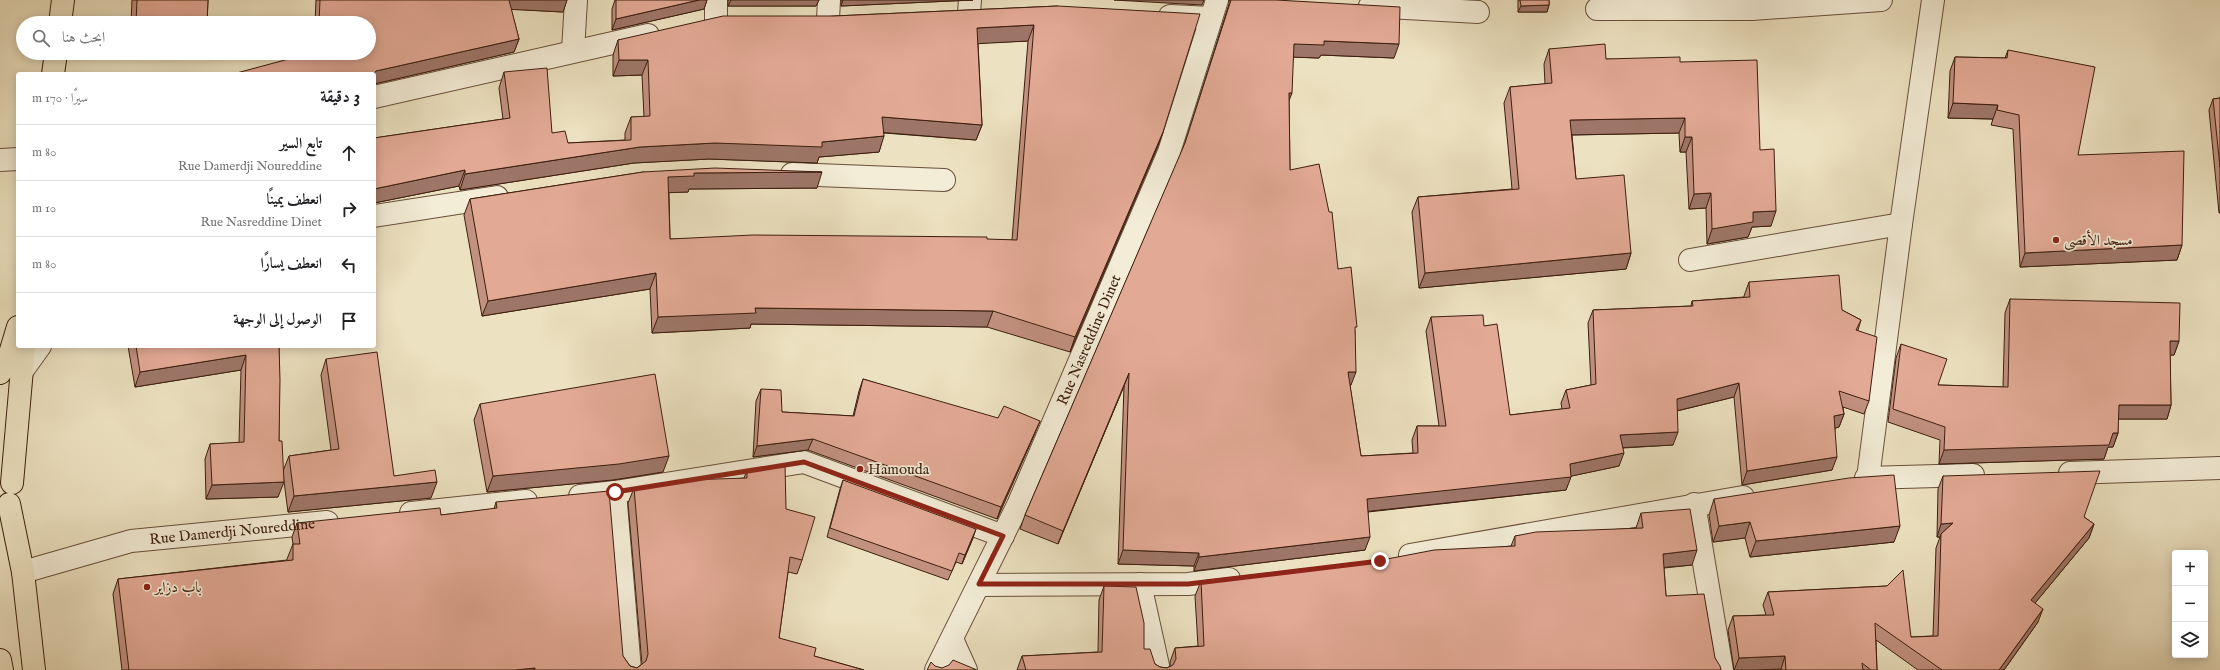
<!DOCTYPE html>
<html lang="ar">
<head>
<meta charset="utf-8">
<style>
  :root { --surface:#fff; --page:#f6f6f6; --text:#202124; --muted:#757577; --line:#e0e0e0 }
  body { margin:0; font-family:"IM FELL English",Amiri,serif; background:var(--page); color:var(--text); direction:rtl }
  .controls { position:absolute; right:12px; bottom:12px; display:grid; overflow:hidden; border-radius:4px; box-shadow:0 2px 10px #0003 }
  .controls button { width:36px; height:36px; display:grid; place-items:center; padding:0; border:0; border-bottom:1px solid var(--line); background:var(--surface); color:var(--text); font:20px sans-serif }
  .stop { position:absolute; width:12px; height:12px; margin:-9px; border:3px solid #8f2418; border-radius:50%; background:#fff }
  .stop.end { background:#8f2418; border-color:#fff; box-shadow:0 1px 4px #0008 }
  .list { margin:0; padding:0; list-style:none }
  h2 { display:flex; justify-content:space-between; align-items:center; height:52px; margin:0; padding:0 16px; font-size:17px }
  h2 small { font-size:13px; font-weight:400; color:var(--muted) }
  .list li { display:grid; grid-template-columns:26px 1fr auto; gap:12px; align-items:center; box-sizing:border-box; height:56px; padding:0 16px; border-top:1px solid var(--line) }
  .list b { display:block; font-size:15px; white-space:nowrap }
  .list p { margin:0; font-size:13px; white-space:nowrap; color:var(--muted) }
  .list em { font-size:13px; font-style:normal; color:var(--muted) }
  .icon { flex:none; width:22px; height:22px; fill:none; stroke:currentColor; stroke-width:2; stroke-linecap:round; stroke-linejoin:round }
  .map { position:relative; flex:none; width:2220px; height:670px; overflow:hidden; direction:ltr }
  .search { position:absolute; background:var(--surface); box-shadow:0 2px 10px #0003; left:16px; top:16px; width:360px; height:44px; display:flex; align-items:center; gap:10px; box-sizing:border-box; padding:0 14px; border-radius:22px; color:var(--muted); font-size:15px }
  .panel { position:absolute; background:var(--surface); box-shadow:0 2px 10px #0003; left:16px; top:72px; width:360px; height:276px; border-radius:4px; direction:rtl }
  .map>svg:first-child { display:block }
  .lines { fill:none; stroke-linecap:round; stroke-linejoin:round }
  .minor-casing { stroke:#694f3a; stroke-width:24 }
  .primary-casing { stroke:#3d1e0e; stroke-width:24 }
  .minor { stroke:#f3ecd6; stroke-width:22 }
  .primary { stroke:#ece1c0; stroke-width:22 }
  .wall { fill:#c29180; stroke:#3d1e0e }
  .shaded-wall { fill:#9e7668; stroke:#3d1e0e }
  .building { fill:#e2a995; stroke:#3d1e0e }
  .route { stroke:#8f2418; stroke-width:5 }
  .poi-dot { fill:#8f2418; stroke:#f3ecd6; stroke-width:1.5 }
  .labels { text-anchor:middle; stroke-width:3.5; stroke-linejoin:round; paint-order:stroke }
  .poi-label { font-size:15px; fill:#3d1e0e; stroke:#f3ecd6; text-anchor:start }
  .street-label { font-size:15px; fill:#3d1e0e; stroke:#f3ecd6 }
</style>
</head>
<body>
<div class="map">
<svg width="2220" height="670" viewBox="0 0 2220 670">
  <rect width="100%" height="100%" fill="#ece1c0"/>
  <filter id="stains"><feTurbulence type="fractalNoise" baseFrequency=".005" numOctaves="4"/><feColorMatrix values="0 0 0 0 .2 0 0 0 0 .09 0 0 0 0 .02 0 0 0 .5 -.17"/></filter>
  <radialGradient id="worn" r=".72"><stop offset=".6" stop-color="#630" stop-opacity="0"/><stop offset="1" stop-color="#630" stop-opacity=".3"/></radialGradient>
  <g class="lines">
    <defs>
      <g id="minor">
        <path d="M1370,6L1478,12"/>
        <path d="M1597,9H1752L1881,0"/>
        <path d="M969,13L970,0"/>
        <path d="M1170,16L1211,18"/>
        <path d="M716,19V0"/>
        <path d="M828,19L829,0"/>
        <path d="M573,51L576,0"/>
        <path d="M374,97L648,35"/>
        <path d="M0,160L18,159"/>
        <path d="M792,174L944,180"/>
        <path d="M374,216L497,197"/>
        <path d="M1690,260L1901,224"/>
        <path d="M22,371L40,346"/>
        <path d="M2070,473L2220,468"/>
        <path d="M1866,478L1973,475"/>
        <path d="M1868,478L1901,224L1933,0"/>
        <path d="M615,492L630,670"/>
        <path d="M580,496L615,492L804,462L1003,536"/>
        <path d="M1694,504L1722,670"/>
        <path d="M411,513L526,501"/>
        <path d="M1410,555L1743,497"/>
        <path id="s1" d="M23,572L131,541L327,522"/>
        <path d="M1140,584L1159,670"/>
        <path d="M979,585L1188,584L1229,579"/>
        <path d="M952,639L966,670"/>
        <path id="s2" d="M936,670L1018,505L1169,152L1217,0"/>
      </g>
      <path id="primary" d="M60,23L63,0
        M53,74L56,53
        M0,373L8,360L18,327
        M12,483L24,346
        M9,504L23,572L34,670
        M0,660L2,670"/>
    </defs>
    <use href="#minor" class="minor-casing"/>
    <use href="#primary" class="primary-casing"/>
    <use href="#minor" class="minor"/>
    <use href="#primary" class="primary"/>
  </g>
  <path class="wall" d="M132,0H208L207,23H131Z
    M316,0H567L563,12L511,9L519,39L514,52L374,84V74L369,53V23H315Z
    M615,0H707L704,9L612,30V9Z
    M728,0H819L816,6H728Z
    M841,0H973L841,6Z
    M1229,0H1276L1394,58L1321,55L1319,58L1293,57L1289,101L1290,170L1338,269L1355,332L1351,385L1350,386L1361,456L1413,453L1412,440L1417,426H1439L1426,331L1431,317L1484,326L1510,415L1562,409L1561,403L1566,390L1591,385L1588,323L1593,310L1691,306L1692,301L1744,297V296L1749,282L1842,310L1861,320L1858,330L1869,401L1864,414L1843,407L1844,414L1839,427L1835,428L1832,470L1742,485L1734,397L1677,411L1673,445L1623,448L1619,466L1571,476L1566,490L1368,512L1365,550L1194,571V566L1118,564L1124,386L1058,544L1020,529L1025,515L1183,149L1229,4Z
    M1518,0H1549V5L1547,12H1518Z
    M1058,6L1163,132L1157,148L1070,352L987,327L751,324L750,328L652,333L650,289L482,316L464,215L470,199L643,172L817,188L689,189L688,192H669L670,239L1012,240L1028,41L978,43L982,125L976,140L884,133L879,152L819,157L817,163L709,159L634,163L460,190L459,186L374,203V138L503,119L499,88L504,72L552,133L568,143L625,140V133L631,117H644L642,75L613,76V55L618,40L834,16Z
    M1549,49L1606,59L1680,62L1760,150L1771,226L1752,227L1748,237L1707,244L1706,208L1689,209L1686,152H1680L1679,133L1572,135L1576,179L1631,253L1626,269L1419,288L1412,212L1418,197L1512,189L1504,103L1510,87L1545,84L1544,64Z
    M2008,50L2078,155L2182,245L2177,260L2020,267L2013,129L1991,125L1993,119L1948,118L1950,71L1955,57L2005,58Z
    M2220,98V213H2219L2209,110L2213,99Z
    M2010,299L2179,341L2174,355H2170L2171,405L2167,419H2118V433L2113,447H2108L2104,459L1939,464L1940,440L1888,422L1896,358L1901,344L1938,385L2003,387L2005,313Z
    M128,346H279V441L283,471L289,456L331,450L321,375L326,359L394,476L431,498L288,512L283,474L278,497L206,499L205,459L210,444L239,443L241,370L135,387Z
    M863,379L1035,433L997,519L808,450L753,457L756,401L761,389L782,412L853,416L859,391Z
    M480,404L663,472L613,480L487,492L474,420Z
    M747,470L786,509L802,560L797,574L788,572L779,638L814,656L864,670H122L113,594L118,579L287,560V559L293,544L292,537L297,523L441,515L494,509L496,502L623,656L630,666L637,668L642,664L628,503L634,488L744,478Z
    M1943,476L2084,517L2094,524L2089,538L2035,603L2038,622L2004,670H1918L1876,640L1877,670H1781V669L1756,670H1734L1728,630L1733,616L1766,615L1763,605L1768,592L1887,586L1911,637L1933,636L1936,548L1940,537H1937L1938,489Z
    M843,480L973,538L962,564L956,562L948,580L827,537L840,489Z
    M1714,499L1894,542L1750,557L1745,538L1713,542L1709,515Z
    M1641,513L1692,565L1664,568L1666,596L1715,658L1721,670H1017L1022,656L1098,652L1099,600L1104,586L1144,649L1155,664L1160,667L1167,668L1170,666V662L1175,648L1198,646L1195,596L1201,581L1511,546L1515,536L1636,528Z"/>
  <path class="shaded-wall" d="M506,0H567L563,12L503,9Z
    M699,0H707L704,9L612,30L616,19Z
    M731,0H819L816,6H728Z
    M843,0H973L841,6Z
    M1114,0H1204L1202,5Z
    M1549,5L1547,12H1518L1521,6Z
    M1034,25L1028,41L972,44L977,28Z
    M519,39L514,52L374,84V74H373L376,71Z
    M1324,41L1399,44L1394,58L1321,55L1319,58L1289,57L1294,44Z
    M619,60H648L642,75L613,76Z
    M1289,93H1292L1287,106Z
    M1953,103L1998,105L1993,119L1948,118Z
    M882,117L982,125L976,140L877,132Z
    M1685,118L1679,133L1565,135L1570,120Z
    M1163,132L1157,148L1070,352L1075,337Z
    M884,136L879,152L819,157L817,163L709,159L634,163L460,190L465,174L640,147L715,143L822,142Z
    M1685,137H1692L1686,152H1680Z
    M465,170L459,186L374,203V189Z
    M822,172L817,188L689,189L688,192L662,193L668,177L694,173Z
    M1711,193L1706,208L1689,209L1694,194Z
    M1776,211L1771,226L1752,227L1748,237L1707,244L1712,229L1753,212Z
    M2182,245L2177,260L2020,267L2025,253Z
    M1631,253L1626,269L1419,288L1425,273Z
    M656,273L650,289L482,316L488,301Z
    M755,308L993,311L987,327L751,324L750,328L652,333L658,317Z
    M2170,341H2179L2174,355H2165Z
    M246,355L241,370L135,387L140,372Z
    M1348,372H1356L1351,385L1343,386Z
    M1129,373L1124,386L1058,544L1063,531Z
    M1739,383L1734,397L1672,412L1677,399Z
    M2119,405H2171L2167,419H2114Z
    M1844,414L1839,427L1829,430L1834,416Z
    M1040,421L1035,433L997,519L1001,507Z
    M1678,432L1673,445L1615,448L1620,435Z
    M2113,433H2118L2113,447H2108L2104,459L1939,464L1944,450Z
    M813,439L808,450L753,457L757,446Z
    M1624,453L1619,466L1567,477H1571L1566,490L1362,512L1367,499L1570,464Z
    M669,456L663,472L613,480L487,492L493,476Z
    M1837,457L1832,470L1742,485L1747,471Z
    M284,482L278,497L206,499L212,485Z
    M437,482L431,498L288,512L294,496Z
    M1750,522L1745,538L1713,542L1719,526Z
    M1953,523L1941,534L1940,537H1937L1941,524Z
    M2094,524L2089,538L2026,614L2031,600Z
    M1900,526L1894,542L1750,557L1756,541Z
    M976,529L973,538L962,564L965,555Z
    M1370,537L1365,550L1194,571L1199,557Z
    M1123,550L1199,553L1194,566L1118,564Z
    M1697,550L1692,565L1657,568L1663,554Z
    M2043,609L2038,622L2004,670H1999Z
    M1785,656L1781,669L1756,670H1734L1739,658Z
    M535,668L534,670H515Z"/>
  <path class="building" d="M137,0H208L207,23H136Z
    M320,0H509L519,39L376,71L373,74H233L311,53H369V23H319Z
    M616,0H699L616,19Z
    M1231,0H1276L1400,7L1399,44L1324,41V45L1294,44L1292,93H1289L1290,170L1319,164L1329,212H1332L1338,269L1351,267L1357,327H1355L1356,372H1348L1361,456L1418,453L1417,426H1446L1431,317L1483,315L1484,326L1497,324L1510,415L1570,408L1566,390L1596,384L1593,310L1693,306L1692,301L1750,297L1749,282L1839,275L1842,310L1861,320L1856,330L1877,337L1869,401L1839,391L1844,414L1834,416L1837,457L1747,471L1739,383L1677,399L1678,432L1620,435L1624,453L1570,464L1571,477L1367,499L1370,537L1199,557V553L1123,550L1129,373L1063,531L1025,515L1185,143Z
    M1520,0H1549V5L1521,6Z
    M1058,6L1200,14L1163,132L1075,337L993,311L755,308L756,313L658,317L656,273L488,301L470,199L643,172L715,168L822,172L694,173V176L668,177L670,239L753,235L987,237V239L1017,240L1034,25L977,28L982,125L882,117L884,136L822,142V147L715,143L640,147L465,174V170L374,189V138L510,118L504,72L547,68L552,133L565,131L568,143L631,140V117L650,116L648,60H619L618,40L723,16H834Z
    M1605,44L1606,59L1680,57V62L1757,60L1760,150L1774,149L1776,211L1753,212V222L1712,229L1711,193L1694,194L1692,137H1685V118L1570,120L1576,179L1624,175L1631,253L1425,273L1418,197L1519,189L1510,87L1552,83L1549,49Z
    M2008,50L2095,67L2078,155L2184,151L2182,245L2025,253L2019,115L1997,110L1998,105L1953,103L1955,57L2007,58Z
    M2220,98V167L2213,99Z
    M2010,299L2180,303L2179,341H2170L2171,405H2119L2118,433H2113L2109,445L1944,450L1945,427L1893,409L1901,344L1947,359L1938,385L2008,387Z
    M136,346H279L280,380L279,441H282L284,482L212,485L210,444L244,442L246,355L140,372Z
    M377,352L394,476L435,470L437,482L294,496L289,456L339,449L326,359Z
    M655,374L669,456L619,464L493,476L480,404Z
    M863,379L998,418L1004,406L1040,421L1001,507L813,439L757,446L761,389L781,390L782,412L854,416Z
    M785,464L786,509L815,517L802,560L790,557L779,638L816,648L814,656L864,670H535V668L515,670H129L118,579L293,560V544H300L297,523L440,508L441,515L497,508L496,502L609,491L623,656L630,666L637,668L646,661L648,654L634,488L685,480L747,478V470Z
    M2100,471L2084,517L2094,524L2031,600L2043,609L1999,670H1942L1875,623L1877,670H1871L1862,663L1863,670H1786L1785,656L1739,658L1733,616L1774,615L1768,592L1887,586L1903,570L1911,637L1938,636L1941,534L1953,523L1941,524L1943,476Z
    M1894,475L1900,526L1756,541L1750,522L1719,526L1714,499L1849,478Z
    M843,480L976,529L965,555L959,553L952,571L830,528Z
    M1690,509L1697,550L1663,554L1666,596L1704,594L1715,658L1720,666L1721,670H1026L1022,656L1102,652L1104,586L1136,587L1144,623V649H1150L1155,664L1160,667L1167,668L1173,665L1176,659L1175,648L1204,646L1201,581L1387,559L1434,550L1515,546V536L1536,532L1643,528L1641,513Z
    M953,660L977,670H927L931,662L935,666L942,668L949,665Z"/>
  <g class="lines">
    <path class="route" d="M615,492L804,462L1003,536L979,584H1188L1380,561"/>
  </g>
  <g class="poi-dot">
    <circle cx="2056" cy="240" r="4"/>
    <circle cx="860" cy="469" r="4"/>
    <circle cx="147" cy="587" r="4"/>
  </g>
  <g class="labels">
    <g class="poi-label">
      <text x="2064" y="245">مسجد الأقصى</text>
      <text x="868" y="474">Hamouda</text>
      <text x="155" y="592">باب دزاير</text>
    </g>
    <g class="street-label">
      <text dy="5" stroke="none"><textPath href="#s2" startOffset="364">Rue Nasreddine Dinet</textPath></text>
      <text dy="5" stroke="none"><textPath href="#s1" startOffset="214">Rue Damerdji Noureddine</textPath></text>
    </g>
  </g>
  <rect width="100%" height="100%" filter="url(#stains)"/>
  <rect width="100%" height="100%" fill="url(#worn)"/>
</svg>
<div class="controls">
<button>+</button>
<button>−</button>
<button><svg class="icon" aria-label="layers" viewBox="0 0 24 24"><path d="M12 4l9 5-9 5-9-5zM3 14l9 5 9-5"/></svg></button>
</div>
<div class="stop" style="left:615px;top:492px"></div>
<div class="stop end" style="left:1380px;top:561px"></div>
<div class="search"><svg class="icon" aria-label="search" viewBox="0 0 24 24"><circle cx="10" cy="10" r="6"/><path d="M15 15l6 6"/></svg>ابحث هنا</div>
<section class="panel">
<h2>3 دقيقة<small>سيرًا · 170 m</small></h2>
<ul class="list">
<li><svg class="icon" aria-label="ahead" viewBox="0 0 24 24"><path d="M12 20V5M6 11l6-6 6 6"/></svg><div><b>تابع السير</b><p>Rue Damerdji Noureddine</p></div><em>80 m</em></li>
<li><svg class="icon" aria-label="right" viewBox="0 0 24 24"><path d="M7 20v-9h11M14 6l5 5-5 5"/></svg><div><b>انعطف يمينًا</b><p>Rue Nasreddine Dinet</p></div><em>10 m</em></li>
<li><svg class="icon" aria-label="left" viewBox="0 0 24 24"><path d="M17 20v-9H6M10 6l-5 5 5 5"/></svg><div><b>انعطف يسارًا</b></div><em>80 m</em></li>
<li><svg class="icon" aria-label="arrive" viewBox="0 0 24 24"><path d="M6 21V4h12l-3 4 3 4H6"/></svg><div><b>الوصول إلى الوجهة</b></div></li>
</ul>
</section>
</div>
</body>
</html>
